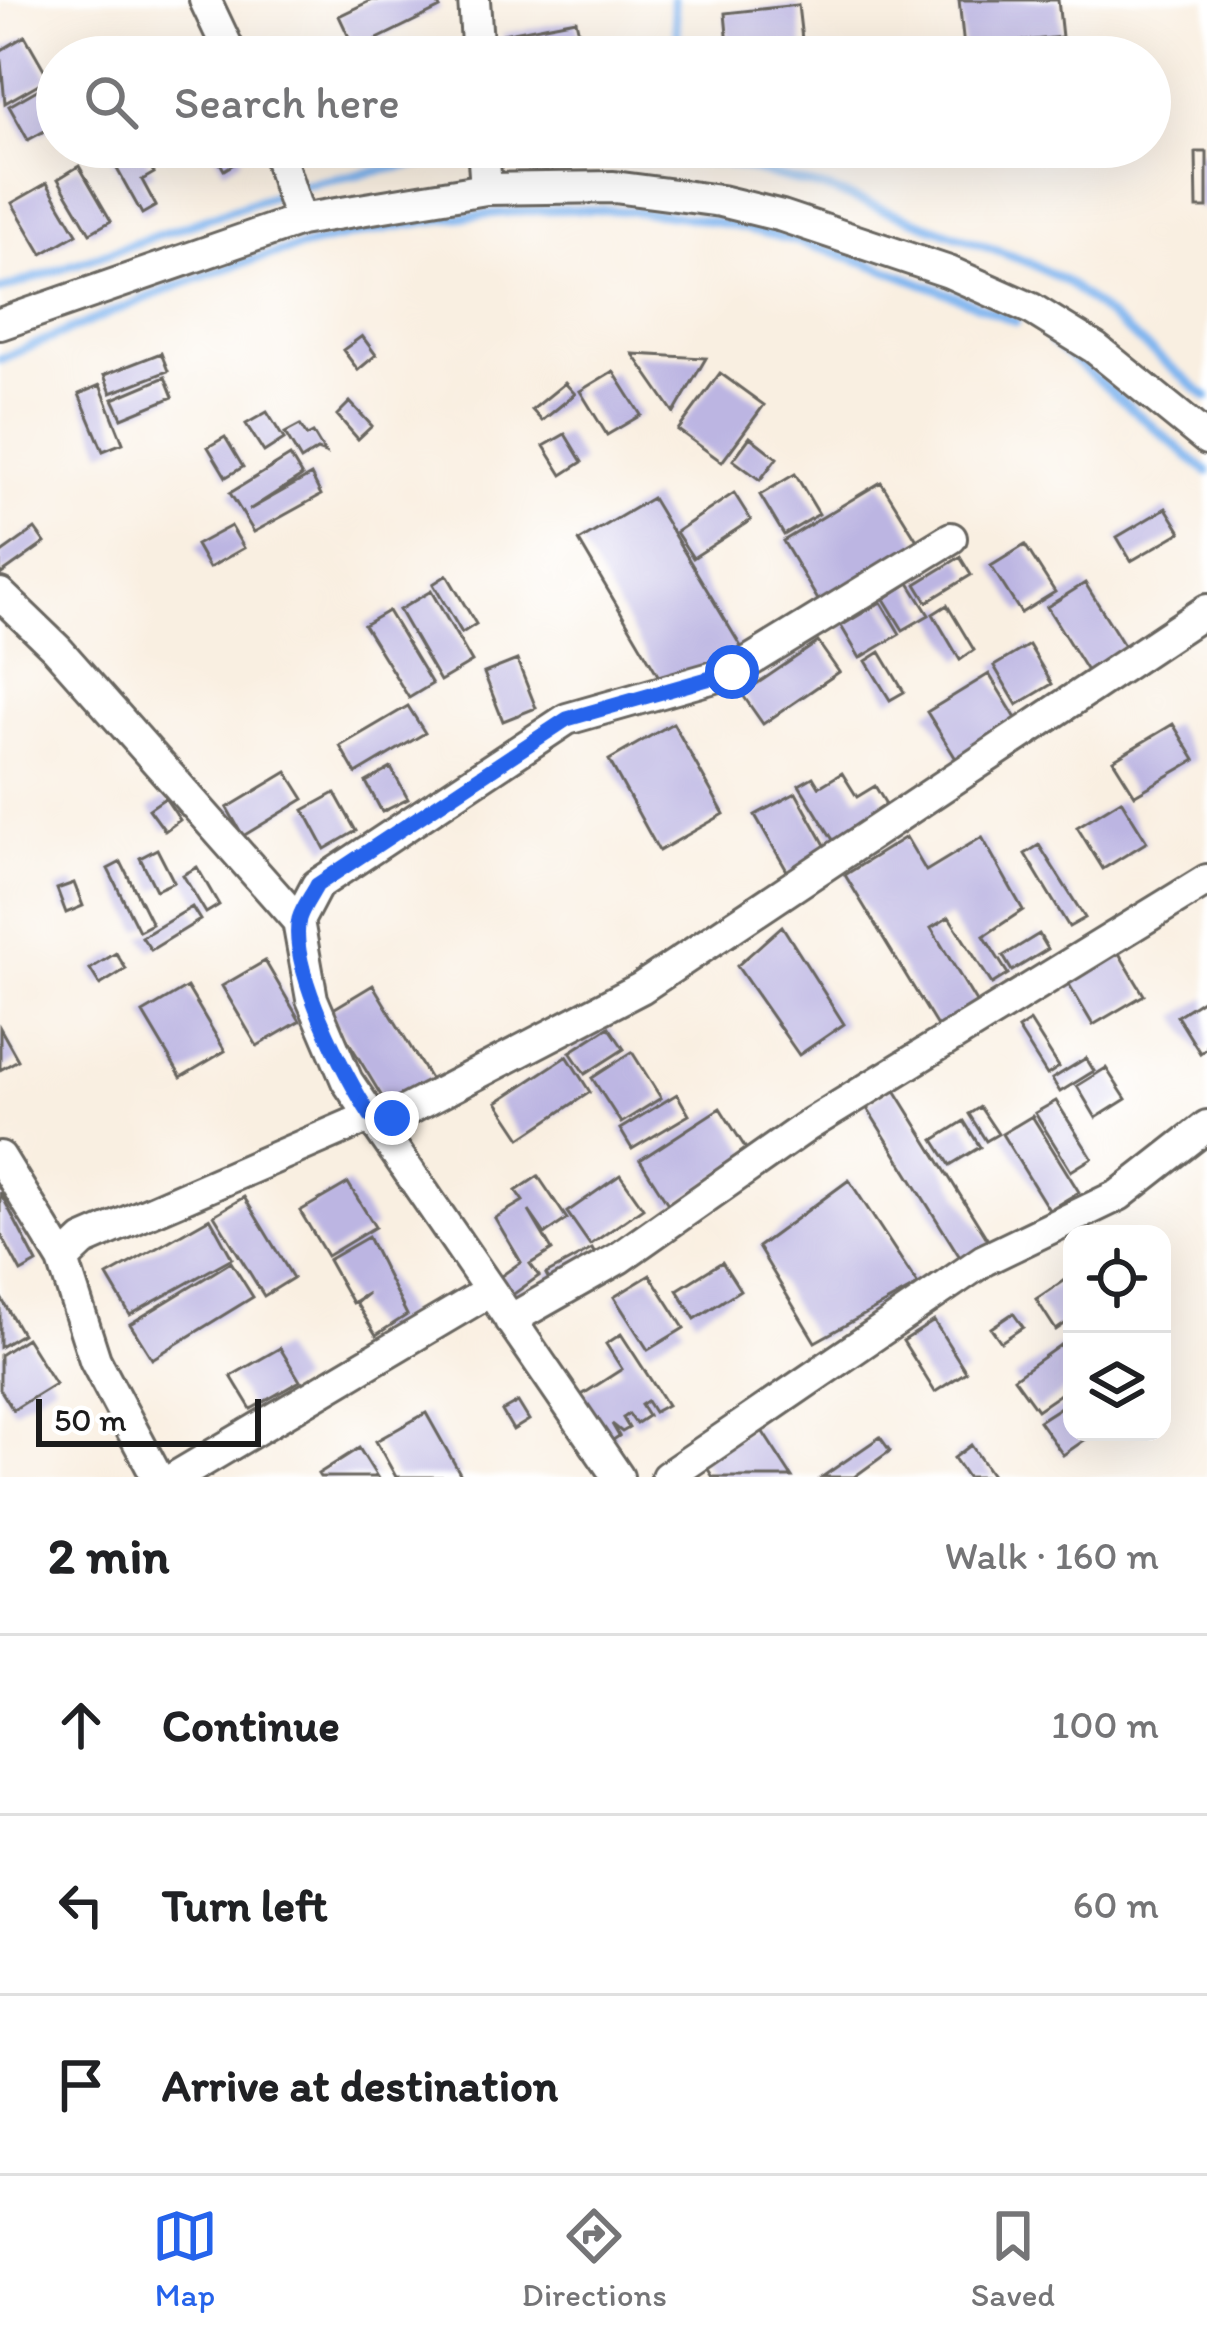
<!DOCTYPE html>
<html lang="en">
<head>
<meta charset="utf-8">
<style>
  :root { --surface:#fff; --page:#f6f6f6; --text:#202124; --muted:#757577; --line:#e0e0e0; --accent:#2563eb }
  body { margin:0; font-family:Itim,sans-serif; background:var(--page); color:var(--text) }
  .controls { position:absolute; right:36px; bottom:36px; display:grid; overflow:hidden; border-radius:24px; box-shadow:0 12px 48px #0002 }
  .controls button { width:108px; height:108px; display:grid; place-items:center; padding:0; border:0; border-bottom:3px solid var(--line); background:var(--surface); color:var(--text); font:60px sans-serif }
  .scale { position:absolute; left:36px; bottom:30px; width:225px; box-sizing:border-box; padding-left:12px; border:6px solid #1c1c1c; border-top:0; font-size:33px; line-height:42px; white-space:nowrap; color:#1c1c1c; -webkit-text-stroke:9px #fff; paint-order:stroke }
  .stop { position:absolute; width:36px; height:36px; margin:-27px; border:9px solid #2563eb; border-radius:50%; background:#fff }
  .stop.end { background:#2563eb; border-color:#fff; box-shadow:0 3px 12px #0008 }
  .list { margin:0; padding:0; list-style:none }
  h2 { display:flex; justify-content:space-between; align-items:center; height:156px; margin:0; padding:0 48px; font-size:51px }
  h2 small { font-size:39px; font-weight:400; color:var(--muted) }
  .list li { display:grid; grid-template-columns:78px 1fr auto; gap:36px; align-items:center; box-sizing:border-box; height:180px; padding:0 48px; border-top:3px solid var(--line) }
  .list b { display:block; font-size:45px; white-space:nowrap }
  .list em { font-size:39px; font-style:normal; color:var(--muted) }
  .icon { flex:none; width:66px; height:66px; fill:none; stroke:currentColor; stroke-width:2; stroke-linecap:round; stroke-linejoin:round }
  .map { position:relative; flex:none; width:1207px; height:1477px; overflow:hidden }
  .search { position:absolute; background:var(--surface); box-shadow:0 12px 48px #0002; left:36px; right:36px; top:36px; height:132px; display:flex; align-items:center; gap:30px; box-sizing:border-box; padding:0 42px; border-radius:66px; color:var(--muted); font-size:45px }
  .sheet { height:696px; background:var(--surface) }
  nav { display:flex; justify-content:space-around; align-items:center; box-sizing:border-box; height:168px; border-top:3px solid var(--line); background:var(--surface); font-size:33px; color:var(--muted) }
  nav a { display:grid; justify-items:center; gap:6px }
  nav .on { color:var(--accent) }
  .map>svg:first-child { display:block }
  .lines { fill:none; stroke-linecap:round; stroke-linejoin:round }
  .stream { stroke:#81b6ef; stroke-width:9 }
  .building { fill:#bcb5e2 }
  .minor-casing { stroke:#696661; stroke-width:36 }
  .minor { stroke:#fff; stroke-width:30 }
  .route { stroke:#2563eb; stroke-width:15 }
</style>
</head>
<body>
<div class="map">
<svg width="1207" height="1477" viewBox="0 0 1207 1477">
  <rect width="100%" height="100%" fill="#fff"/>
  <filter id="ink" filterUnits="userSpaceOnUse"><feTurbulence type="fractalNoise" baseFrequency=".00833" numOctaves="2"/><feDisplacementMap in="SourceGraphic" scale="24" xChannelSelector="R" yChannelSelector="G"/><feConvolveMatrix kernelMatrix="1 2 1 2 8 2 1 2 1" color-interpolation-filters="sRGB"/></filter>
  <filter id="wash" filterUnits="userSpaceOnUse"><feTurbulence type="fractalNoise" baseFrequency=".004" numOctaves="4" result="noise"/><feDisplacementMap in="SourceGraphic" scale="48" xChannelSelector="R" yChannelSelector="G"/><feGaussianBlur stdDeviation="2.7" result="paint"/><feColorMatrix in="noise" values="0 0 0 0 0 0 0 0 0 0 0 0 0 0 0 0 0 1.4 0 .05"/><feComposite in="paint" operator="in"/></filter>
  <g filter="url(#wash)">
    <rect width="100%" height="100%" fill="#f9efe1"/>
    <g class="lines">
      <path class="stream" d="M673,0L680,57
        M503,157L721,162L831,190L1030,263L1068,283L1207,397
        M0,290L306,184L466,155
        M1051,341L1207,472
        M0,359C86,325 174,282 263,257C382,224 518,202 642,212C764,222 905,273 1016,322"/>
    </g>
    <g id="blocks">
      <path class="building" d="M372,0H436L440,8L355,50L339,16Z
        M959,0H1058L1062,37L964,47Z
        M798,5L804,57H729L725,13Z
        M576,20L582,47L508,57L503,34Z
        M25,36L49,78L5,103L0,51Z
        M51,82L57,93V124L28,140L9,106Z
        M139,147L154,173L142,180L156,206L142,214L106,149Z
        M211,147H235L242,159L224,170Z
        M1196,152H1207V208H1197Z
        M79,166L111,221L90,233L58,179Z
        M47,183L77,234L42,254L12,203Z
        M362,336L376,355L358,370L343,350Z
        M161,353L168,371L111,393L104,375Z
        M633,354L706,358L674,413Z
        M613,371L641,415L607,435L580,391Z
        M720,373L764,405L722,462L678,430Z
        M165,377L173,397L122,418L113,399Z
        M565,383L575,394L542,421L532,410Z
        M100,385L123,443L103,451L79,394Z
        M350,402L372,426L358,439L337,415Z
        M267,412L284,439L264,452L246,424Z
        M300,425L307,436L313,433L325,453L317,450L301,460L285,433Z
        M565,434L582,462L562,475L544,446Z
        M225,437L243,467L226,477L208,447Z
        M750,437L777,458L760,480L733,460Z
        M290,456L302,476L249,510L311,475L321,495L254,532L230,493Z
        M795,474L819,514L784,535L760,495Z
        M881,482L923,550L824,610L783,541Z
        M734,493L751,520L693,558L676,532Z
        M652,498L746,655L672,699L579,541Z
        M1166,508L1181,532L1131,561L1117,537Z
        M231,526L244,548L209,568L196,545Z
        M35,529L45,543L0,575V554Z
        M1025,545L1055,592L1021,613L991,566Z
        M960,557L971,575L927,602L916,584Z
        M447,575L476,624L462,633L433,584Z
        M909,583L929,615L903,630L884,599Z
        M1085,583L1125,647L1087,671L1047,607Z
        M431,591L472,662L440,681L399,610Z
        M881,602L900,634L860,658L841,626Z
        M947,605L974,650L960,660L933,614Z
        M388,611L432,684L409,698L364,625Z
        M818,642L839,672L763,724L742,694Z
        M1029,645L1052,684L1017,705L994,666Z
        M880,652L904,692L890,700L866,661Z
        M517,660L536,708L503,721L484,673Z
        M989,674L1020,725L958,762L927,712Z
        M408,706L425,733L356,774L340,746Z
        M673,723L724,814L659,851L609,760Z
        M1173,724L1195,760L1135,795L1113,760Z
        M391,768L408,799L382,812L366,782Z
        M287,772L304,799L243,836L227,808Z
        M842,773L857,797L875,786L892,814L838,848L799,785L813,777L819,787Z
        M335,793L356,831L325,849L304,810Z
        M796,793L830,854L790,876L755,815Z
        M165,798L180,820L165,831L149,809Z
        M1121,800L1147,842L1103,869L1077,827Z
        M906,837L926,871L982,837L1023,910L984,936L1008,974L992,984L949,917L931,928L979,1007L940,1031L845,875Z
        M1039,845L1085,918L1069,927L1025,854Z
        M157,849L174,882L156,890L140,858Z
        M121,862L152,924L139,931L108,869Z
        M197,867L219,905L206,913L183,875Z
        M74,883L83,906L66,913L57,889Z
        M192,907L200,920L151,950L142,937Z
        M782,926L844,1024L799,1055L737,966Z
        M1039,934L1048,949L1012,971L1003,956Z
        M1117,950L1144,995L1093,1025L1067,981Z
        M116,953L126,969L100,985L90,969Z
        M265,961L300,1021L257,1046L222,986Z
        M373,985L433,1084L390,1110L330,1011Z
        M187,987L225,1051L181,1077L143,1013Z
        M1207,997V1048L1200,1053L1177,1016Z
        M1030,1021L1059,1067L1047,1075L1018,1029Z
        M609,1027L624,1049L585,1074L570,1052Z
        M0,1028L18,1060L0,1070Z
        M632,1052L661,1098L621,1123L592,1078Z
        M567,1056L590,1092L521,1138L497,1102Z
        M1086,1058L1094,1071L1060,1092L1052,1079Z
        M1106,1068L1126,1099L1096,1118L1077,1086Z
        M893,1087L991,1245L963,1262L865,1105Z
        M677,1094L689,1115L632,1149L620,1129Z
        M1056,1101L1092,1158L1071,1171L1035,1113Z
        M980,1107L998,1134L986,1141L969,1114Z
        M720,1108L750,1155L670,1207L640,1160Z
        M1032,1116L1079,1192L1049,1210L1002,1134Z
        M964,1121L980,1147L950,1165L934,1140Z
        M620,1175L643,1208L590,1245L567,1212Z
        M538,1176L567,1219L545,1234L529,1211L552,1250L530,1264L539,1276L504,1301L491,1283L521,1262L495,1218L523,1201L516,1191Z
        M849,1180L918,1285L815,1342L758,1247Z
        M348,1183L375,1227L327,1256L300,1211Z
        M0,1192L37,1263L21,1272L0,1233Z
        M244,1197L293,1278L264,1296L214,1215Z
        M210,1218L232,1258L130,1315L107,1276Z
        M368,1237L407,1315L376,1335L356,1303L368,1293L352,1303L328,1260Z
        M592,1249L600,1263L554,1289L546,1274Z
        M231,1262L253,1297L152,1359L130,1324Z
        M722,1262L740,1290L695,1319L677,1290Z
        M650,1275L684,1328L648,1350L614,1297Z
        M1072,1275V1319L1056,1330L1036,1299Z
        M0,1296L22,1334L0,1347Z
        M1013,1313L1023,1327L1001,1342L991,1328Z
        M934,1321L966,1372L935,1392L903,1341Z
        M621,1334L667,1405L654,1412L647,1401L641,1405L648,1416L636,1424L629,1414L623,1418L629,1428L622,1432L612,1424L619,1436L607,1444L577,1398L622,1369L606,1344Z
        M26,1338L55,1384L13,1410L0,1389V1355Z
        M1060,1345L1072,1362V1386L1037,1410L1014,1378Z
        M280,1348L300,1381L251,1409L231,1376Z
        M1070,1401L1072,1432H1096L1063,1455L1039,1421Z
        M518,1402L529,1420L513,1430L502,1411Z
        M426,1413L462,1477H396L376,1441Z
        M757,1423L792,1477H713L702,1460Z
        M880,1437L890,1451L854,1477H822Z
        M971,1445L993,1477H967L954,1458Z
        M359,1448L377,1477H320L318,1474Z"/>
    </g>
  </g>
  <g filter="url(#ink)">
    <use href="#blocks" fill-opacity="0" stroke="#696661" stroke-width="3"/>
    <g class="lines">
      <defs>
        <path id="minor" d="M205,0L232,57
          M474,0L478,57
          M276,147L300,220
          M483,147L486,189
          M0,324L300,220L486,189L614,187L721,201L782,216L949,272L1032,309L1095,348L1207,439
          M0,594L57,649L298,921
          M0,1157L63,1260L95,1360L157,1477
          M63,1260L83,1241L371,1116L392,1118L641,988L1207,610
          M510,1320L619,1258L807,1126L1207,880
          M176,1477L488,1292
          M618,1477L347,1081L312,999L298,921L317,885L567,719L732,672L951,538
          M667,1477L984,1260L1119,1195L1207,1126"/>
      </defs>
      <use href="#minor" class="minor-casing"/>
      <use href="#minor" class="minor"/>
    </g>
  </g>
  <g class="lines" filter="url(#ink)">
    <path class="route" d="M392,1118L371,1116C345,1077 288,966 299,919C302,908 312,895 317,885L567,719L732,672"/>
  </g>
</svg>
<div class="controls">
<button><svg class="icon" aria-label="locate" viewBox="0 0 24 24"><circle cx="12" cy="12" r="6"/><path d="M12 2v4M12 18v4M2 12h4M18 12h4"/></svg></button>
<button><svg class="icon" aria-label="layers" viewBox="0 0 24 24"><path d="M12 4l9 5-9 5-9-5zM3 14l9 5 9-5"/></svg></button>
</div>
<div class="scale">50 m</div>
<div class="stop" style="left:732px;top:672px"></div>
<div class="stop end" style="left:392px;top:1118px"></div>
<div class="search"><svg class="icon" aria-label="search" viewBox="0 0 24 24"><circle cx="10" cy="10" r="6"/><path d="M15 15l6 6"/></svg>Search here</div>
</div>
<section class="sheet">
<h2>2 min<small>Walk · 160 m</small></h2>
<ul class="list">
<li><svg class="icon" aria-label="ahead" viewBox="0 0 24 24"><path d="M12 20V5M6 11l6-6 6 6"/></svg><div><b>Continue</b></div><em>100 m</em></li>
<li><svg class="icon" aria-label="left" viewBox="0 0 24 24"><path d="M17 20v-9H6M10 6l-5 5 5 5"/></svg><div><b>Turn left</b></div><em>60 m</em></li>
<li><svg class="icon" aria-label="arrive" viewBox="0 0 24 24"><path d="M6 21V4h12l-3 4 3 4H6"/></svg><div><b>Arrive at destination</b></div></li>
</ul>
</section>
<nav>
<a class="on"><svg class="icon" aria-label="map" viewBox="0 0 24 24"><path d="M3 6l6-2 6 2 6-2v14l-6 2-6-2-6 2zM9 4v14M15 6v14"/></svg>Map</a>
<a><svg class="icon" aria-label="directions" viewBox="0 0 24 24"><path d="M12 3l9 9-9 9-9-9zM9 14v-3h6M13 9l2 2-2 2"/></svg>Directions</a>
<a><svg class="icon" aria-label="saved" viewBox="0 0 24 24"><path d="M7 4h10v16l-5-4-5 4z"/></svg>Saved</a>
</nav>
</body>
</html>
